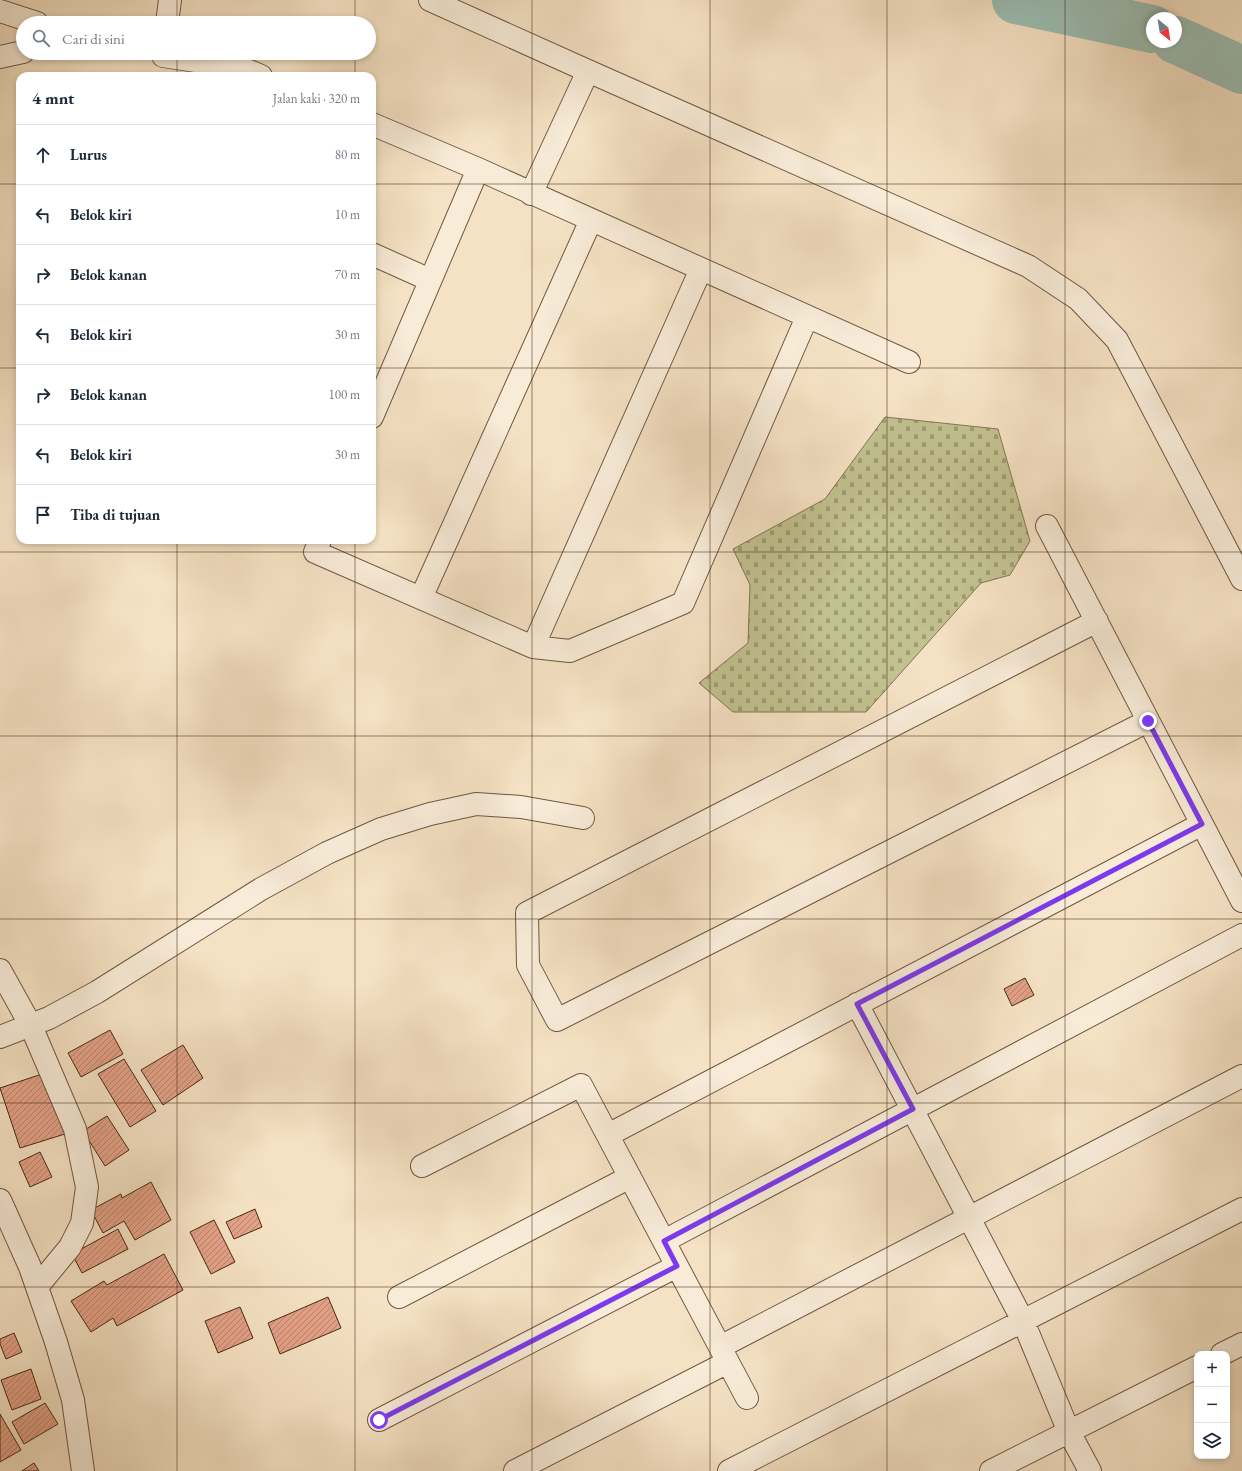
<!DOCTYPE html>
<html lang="id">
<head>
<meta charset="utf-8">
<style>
  :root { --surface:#fff; --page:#f2f2f3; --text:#1f2937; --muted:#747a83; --line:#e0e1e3 }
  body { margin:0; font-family:"EB Garamond",serif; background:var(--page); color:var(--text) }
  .controls { position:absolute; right:12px; bottom:12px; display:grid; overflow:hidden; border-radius:8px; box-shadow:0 2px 6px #0003 }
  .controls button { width:36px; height:36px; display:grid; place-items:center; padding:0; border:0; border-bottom:1px solid var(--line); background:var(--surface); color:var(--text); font:20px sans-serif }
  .compass { position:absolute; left:1146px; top:12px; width:36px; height:36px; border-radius:50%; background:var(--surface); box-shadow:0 2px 6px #0003; rotate:150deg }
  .stop { position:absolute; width:12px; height:12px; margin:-9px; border:3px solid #7c3aed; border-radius:50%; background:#fff }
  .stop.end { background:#7c3aed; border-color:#fff; box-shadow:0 1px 4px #0008 }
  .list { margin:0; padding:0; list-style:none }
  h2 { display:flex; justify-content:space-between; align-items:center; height:52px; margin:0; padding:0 16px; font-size:17px }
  h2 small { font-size:13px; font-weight:400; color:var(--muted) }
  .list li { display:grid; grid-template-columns:26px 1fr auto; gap:12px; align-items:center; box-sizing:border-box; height:60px; padding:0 16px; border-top:1px solid var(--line) }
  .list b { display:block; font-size:15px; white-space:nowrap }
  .list em { font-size:13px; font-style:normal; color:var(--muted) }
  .icon { flex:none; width:22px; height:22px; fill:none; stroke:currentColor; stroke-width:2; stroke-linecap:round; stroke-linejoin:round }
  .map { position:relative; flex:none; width:1242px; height:1471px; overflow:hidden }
  .search { position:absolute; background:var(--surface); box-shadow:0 2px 6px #0003; left:16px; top:16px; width:360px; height:44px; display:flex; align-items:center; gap:10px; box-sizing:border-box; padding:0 14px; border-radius:22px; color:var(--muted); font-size:15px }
  .panel { position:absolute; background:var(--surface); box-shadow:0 2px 6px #0003; left:16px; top:72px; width:360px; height:472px; border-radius:12px }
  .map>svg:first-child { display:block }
  .cemetery { fill:url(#cemetery-stones); stroke:#847652 }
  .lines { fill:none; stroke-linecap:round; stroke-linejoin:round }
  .river { stroke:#9cbeb4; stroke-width:48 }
  .building { fill:url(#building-hatch); stroke:#452a14 }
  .minor-casing { stroke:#715840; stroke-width:24 }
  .minor { stroke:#f8ecd9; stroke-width:22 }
  .route { stroke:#7c3aed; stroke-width:5 }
  .grid { fill:none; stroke:#452a14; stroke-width:1; stroke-opacity:0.55 }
</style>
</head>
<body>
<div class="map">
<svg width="1242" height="1471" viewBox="0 0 1242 1471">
  <defs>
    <pattern id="cemetery-stones" width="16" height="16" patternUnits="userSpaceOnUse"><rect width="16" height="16" fill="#c2c190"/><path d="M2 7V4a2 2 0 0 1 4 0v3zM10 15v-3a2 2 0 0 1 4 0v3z" fill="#9f9d74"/></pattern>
    <pattern id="building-hatch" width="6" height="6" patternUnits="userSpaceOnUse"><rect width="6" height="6" fill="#e4a288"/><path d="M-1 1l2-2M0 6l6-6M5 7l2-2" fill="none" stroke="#bb846e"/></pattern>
  </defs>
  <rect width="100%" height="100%" fill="#f5e2c4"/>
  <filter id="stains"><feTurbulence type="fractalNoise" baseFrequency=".005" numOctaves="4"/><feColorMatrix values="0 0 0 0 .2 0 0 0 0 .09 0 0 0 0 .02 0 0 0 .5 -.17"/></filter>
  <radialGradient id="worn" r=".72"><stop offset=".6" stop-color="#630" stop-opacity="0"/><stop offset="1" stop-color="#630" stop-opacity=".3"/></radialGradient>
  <path class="cemetery" d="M885,417L998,429L1030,541L1010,575L981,583L866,712H733L699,683L748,643L750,585L733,549L825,499Z"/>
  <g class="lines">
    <path class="river" d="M1016,0L1152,29
      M1176,40L1242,70"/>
  </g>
  <path class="building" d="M1025,978L1034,995L1012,1006L1004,989Z
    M110,1030L123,1054L81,1077L68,1053Z
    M183,1045L203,1078L163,1105L141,1070Z
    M124,1059L156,1111L130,1127L98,1074Z
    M45,1073L65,1134L20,1148L0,1088Z
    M107,1116L129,1150L105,1166L83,1131Z
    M40,1152L52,1177L30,1187L19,1162Z
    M151,1182L171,1220L135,1240L124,1221L103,1233L91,1210L121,1194L122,1198Z
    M255,1209L262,1227L234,1239L226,1222Z
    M214,1220L235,1262L211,1274L190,1232Z
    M118,1229L128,1249L82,1273L72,1254Z
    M164,1254L183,1290L117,1326L113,1318L91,1332L71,1301L104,1281L107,1285Z
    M328,1297L341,1328L280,1354L268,1323Z
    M240,1307L253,1338L218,1353L205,1321Z
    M14,1333L22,1352L6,1359L0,1344V1339Z
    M31,1369L41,1399L12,1410L1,1380Z
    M45,1403L58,1424L24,1444L12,1422Z
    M0,1414L21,1450L0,1462Z
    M34,1463L39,1471H22Z"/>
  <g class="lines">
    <defs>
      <path id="minor" d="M430,0L588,71L1028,266L1078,299L1117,340L1242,579
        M0,11L37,23
        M167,23L170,0
        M163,53V56L242,68L261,76
        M0,57L23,52
        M372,124L478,169L909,362
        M531,194L588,71
        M372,254L430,280
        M372,417L478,169
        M1047,526L1242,901
        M320,540L315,552L533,647L570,651L683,603L807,317
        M421,598L591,220
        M1097,621L527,913L528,965L557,1020L1148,721
        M533,647L701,269
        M0,970L31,1026L75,1129L87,1187L82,1223L70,1247L37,1287
        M857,1004L1023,1321L1069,1432L1090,1471
        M0,1037L49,1018L97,992L261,889L327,853L381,829L430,814L476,804L521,807L583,818
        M608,1135L1202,824
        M422,1166L581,1085L747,1398
        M0,1200L30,1267L56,1342L73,1400L83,1471
        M664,1241L1242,935
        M399,1297L630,1177
        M720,1347L1242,1076
        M1222,1354L1242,1344
        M379,1420L677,1266
        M515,1471L728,1362
        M729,1471L1242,1209
        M991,1471L1197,1367"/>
    </defs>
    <use href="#minor" class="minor-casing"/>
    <use href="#minor" class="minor"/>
  </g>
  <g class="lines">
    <path class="route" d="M379,1420L677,1266L664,1241L913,1109L857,1004L1202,824L1148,721"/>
  </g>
  <path class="grid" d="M177,0V23M355,0V23M532,0V1471M710,0V1471M887,0V1471M1065,0V1471M177,53V76M355,53V76M0,184H20M372,184H1242M0,368H20M372,368H1242M177,540V1471M355,540V1471M0,552H1242M0,736H1242M0,919H1242M0,1103H1242M0,1287H1242"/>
  <rect width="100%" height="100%" filter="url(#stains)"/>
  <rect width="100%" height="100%" fill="url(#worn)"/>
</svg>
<div class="controls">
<button>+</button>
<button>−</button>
<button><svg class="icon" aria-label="layers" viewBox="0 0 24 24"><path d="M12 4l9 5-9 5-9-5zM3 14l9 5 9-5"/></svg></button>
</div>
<svg class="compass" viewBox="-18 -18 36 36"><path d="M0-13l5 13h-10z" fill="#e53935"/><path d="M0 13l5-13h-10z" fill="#747a83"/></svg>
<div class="stop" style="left:379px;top:1420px"></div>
<div class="stop end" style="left:1148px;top:721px"></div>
<div class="search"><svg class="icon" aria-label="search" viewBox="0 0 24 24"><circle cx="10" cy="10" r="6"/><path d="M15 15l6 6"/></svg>Cari di sini</div>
<section class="panel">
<h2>4 mnt<small>Jalan kaki · 320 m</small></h2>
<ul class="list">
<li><svg class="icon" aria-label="ahead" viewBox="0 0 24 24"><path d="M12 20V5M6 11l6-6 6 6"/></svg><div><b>Lurus</b></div><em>80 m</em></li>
<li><svg class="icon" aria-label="left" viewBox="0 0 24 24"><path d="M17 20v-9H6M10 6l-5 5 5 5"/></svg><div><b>Belok kiri</b></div><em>10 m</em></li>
<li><svg class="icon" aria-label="right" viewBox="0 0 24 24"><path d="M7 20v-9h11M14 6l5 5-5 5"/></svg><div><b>Belok kanan</b></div><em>70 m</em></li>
<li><svg class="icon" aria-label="left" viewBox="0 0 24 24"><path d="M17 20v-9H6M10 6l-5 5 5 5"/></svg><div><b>Belok kiri</b></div><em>30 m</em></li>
<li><svg class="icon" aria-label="right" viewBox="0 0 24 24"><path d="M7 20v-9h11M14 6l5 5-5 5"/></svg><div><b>Belok kanan</b></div><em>100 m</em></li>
<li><svg class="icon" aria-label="left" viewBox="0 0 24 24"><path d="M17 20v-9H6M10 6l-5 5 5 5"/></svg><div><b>Belok kiri</b></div><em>30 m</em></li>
<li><svg class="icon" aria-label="arrive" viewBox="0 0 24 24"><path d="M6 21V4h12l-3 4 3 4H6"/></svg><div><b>Tiba di tujuan</b></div></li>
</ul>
</section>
</div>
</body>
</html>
